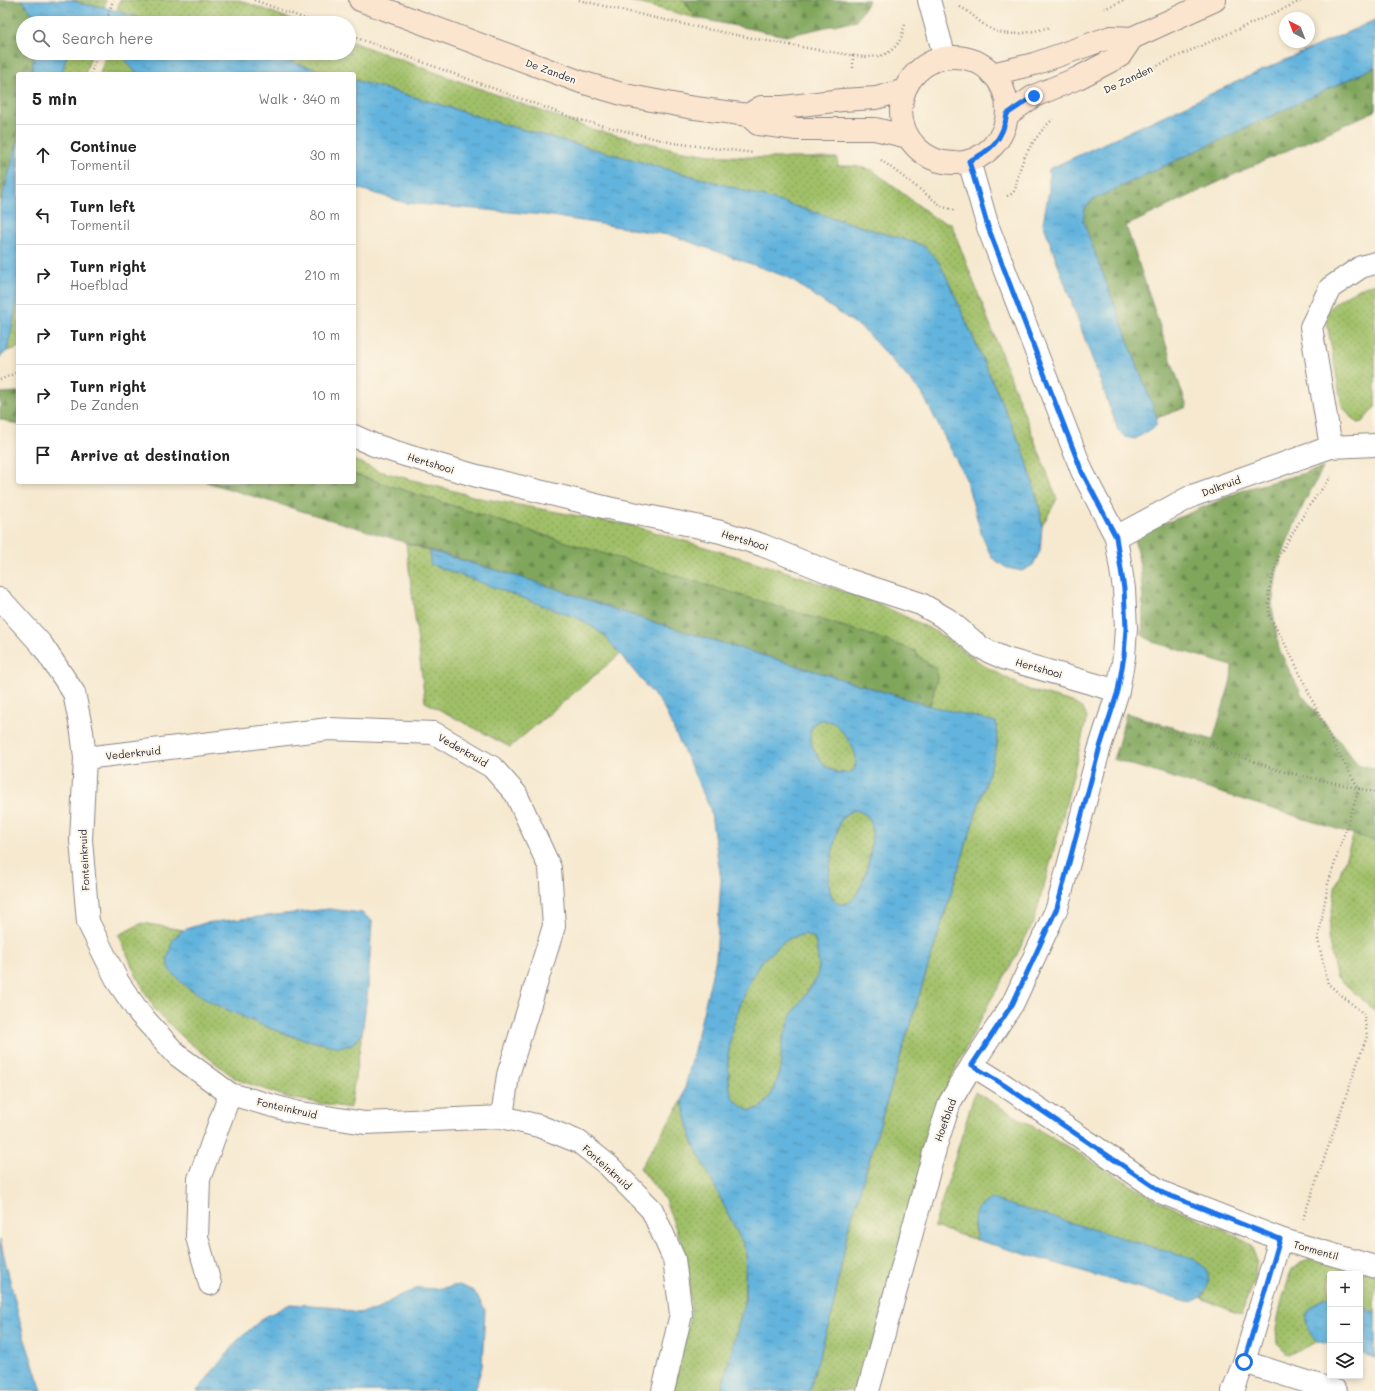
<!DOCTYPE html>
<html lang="en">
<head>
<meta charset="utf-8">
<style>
  :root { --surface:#fff; --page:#f6f6f6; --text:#222; --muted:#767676; --line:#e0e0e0 }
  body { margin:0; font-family:Mali,sans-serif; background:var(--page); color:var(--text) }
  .controls { position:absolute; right:12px; bottom:12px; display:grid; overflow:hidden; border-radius:4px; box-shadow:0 2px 6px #0003 }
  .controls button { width:36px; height:36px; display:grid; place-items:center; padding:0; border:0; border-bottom:1px solid var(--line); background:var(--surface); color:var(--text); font:20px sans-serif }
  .compass { position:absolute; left:1279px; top:12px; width:36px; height:36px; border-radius:50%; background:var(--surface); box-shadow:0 2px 6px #0003; rotate:318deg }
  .stop { position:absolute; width:12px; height:12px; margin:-9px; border:3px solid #1a73e8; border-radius:50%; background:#fff }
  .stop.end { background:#1a73e8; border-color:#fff; box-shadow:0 1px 4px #0008 }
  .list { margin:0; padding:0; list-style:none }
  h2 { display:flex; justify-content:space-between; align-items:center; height:52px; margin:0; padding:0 16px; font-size:17px }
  h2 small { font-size:13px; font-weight:400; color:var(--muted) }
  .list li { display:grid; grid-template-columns:26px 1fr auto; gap:12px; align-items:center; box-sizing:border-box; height:60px; padding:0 16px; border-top:1px solid var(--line) }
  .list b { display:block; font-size:15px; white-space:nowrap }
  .list p { margin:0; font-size:13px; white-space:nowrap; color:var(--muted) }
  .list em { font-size:13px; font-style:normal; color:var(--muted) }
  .icon { flex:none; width:22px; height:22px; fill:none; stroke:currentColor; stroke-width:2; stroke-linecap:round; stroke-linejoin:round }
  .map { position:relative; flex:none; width:1375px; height:1391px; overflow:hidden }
  .search { position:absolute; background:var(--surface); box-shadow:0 2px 6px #0003; left:16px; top:16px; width:340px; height:44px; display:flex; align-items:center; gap:10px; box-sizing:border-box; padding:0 14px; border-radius:22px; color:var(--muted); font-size:15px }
  .panel { position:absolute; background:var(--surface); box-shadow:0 2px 6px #0003; left:16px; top:72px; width:340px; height:412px; border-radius:4px }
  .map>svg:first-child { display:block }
  .grass { fill:url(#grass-dots); stroke:#617152 }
  .forest { fill:url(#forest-firs); stroke:#51644c }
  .water { fill:url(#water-ripples); stroke:#426a8c; fill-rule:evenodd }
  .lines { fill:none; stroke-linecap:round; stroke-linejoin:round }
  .minor-casing { stroke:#8c8686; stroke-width:24 }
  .secondary-casing { stroke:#8c8686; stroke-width:24 }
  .path { stroke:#8c8686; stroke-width:2.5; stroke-dasharray:1 3; stroke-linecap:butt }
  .minor { stroke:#fff; stroke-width:22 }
  .secondary { stroke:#fce5cf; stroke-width:22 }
  .route { stroke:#1a73e8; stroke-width:5 }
  .labels { text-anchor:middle; stroke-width:4; stroke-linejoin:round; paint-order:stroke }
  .street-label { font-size:10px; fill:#22223b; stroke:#fcf5e5 }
</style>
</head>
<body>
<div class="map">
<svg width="1375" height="1391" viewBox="0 0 1375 1391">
  <defs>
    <pattern id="grass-dots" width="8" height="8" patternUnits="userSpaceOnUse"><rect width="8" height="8" fill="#a0c068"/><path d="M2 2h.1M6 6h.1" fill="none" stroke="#829c57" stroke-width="1.8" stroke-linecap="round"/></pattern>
    <pattern id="forest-firs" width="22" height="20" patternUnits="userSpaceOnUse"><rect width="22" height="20" fill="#80a65c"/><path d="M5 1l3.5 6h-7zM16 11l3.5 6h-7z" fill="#68874d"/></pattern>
    <pattern id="water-ripples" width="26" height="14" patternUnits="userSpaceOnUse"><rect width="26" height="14" fill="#62b3dd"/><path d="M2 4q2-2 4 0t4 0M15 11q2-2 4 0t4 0" fill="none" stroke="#5091b4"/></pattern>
  </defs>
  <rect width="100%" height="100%" fill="#fcf5e5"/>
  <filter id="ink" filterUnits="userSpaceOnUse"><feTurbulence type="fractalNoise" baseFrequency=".025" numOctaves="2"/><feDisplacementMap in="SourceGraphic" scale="8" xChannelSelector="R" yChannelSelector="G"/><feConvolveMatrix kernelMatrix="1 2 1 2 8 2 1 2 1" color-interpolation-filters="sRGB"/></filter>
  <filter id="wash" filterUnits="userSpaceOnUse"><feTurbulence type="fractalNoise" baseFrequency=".012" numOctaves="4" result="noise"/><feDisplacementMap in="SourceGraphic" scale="16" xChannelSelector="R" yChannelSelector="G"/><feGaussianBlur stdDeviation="0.9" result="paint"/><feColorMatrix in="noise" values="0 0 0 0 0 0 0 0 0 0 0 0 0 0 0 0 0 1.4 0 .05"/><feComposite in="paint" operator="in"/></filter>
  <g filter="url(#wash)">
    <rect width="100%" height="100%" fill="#f6e9d0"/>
    <path class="grass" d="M72,0H106L104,7L82,4Z
      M120,0H239L301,23H155L117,11Z
      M626,0H684L696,18Z
      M349,41L591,129L678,150L711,155L766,158H837L838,166H854L872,170L935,218L944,222L951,223L1057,499L1042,526L1039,505L1025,455L950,285L939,262L922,245L725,185L502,124L435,103L354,80V74H334L259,53H349Z
      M67,53H92L85,74H62Z
      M106,53H124L126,61L137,74H100Z
      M1375,283V407L1362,422L1357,423L1342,406L1325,312C1343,295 1353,291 1375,283Z
      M18,284V348L7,351L15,313Z
      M354,460L379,471L480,498L634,526L772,567L875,602L935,631L985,666L1029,690L1072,702L1083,709L1087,717L1060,828L1034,921L1012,964L989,1003L956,1067L944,1095L859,1391H809L832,1314L848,1230L913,1015L997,746L996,723L930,706L937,678L936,668L923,660L915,651L540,534L354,474Z
      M406,543L430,551L431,564L580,619L604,635L620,654L510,747L425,702Z
      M820,720C825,720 831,721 835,724C842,730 855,748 856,757C857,761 855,766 854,770C828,787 793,732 820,720Z
      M855,810C861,811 868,815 871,822C876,837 864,902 845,904C839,905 836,903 833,898C829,893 829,883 829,877C829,868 837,825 842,818C846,814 849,812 855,810Z
      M1354,834L1375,840V1010H1374L1336,976L1328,938L1335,888Z
      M142,923L183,930L173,939L211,1002L256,1023L285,1034L319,1043L352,1045L362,1034L350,1108L289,1098L236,1079L186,1040L155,1010L136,975L119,935Z
      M805,934L813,937L816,943L819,967L817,978L792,1014L782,1042L780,1073L773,1092L762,1107L750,1111L741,1106L732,1096L729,1084L728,1056L732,1030L743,996L759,964L776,948L790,938Z
      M975,1092L1157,1200L1236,1235L1251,1245L1257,1261L1254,1279L1241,1315L1201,1298L1205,1293L973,1224L977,1240L934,1227Z
      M682,1101L693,1143L746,1250L744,1304L721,1391H673L691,1312L687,1258L665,1200L640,1168Z
      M1314,1257L1375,1274V1312L1360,1308V1274H1330V1299L1325,1298L1317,1301L1309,1310L1312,1335L1317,1341L1288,1355L1277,1344L1276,1328L1282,1300L1292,1269L1301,1262Z"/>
    <path class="forest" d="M0,0H22L34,15V23H23V53H35L31,74H18V140L0,206Z
      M684,0H869L857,20L786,36L696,18Z
      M1375,67V111L1246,169L1126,226L1187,407L1157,418L1083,221L1085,209L1092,200Z
      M18,392V425L0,419V393Z
      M1323,468L1304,503L1289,537L1277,571L1272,606L1279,649L1290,672L1302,695L1358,764L1375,769V841L1113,759L1118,745L1126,713L1213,740L1231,680L1232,666L1153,642L1142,635C1144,602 1143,565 1132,533L1173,520L1246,489Z
      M354,474L540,534L868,634L915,651L923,660L936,668L937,678L930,706L646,620L539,583L206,482H354Z"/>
    <path class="water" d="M22,0H72L82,4L104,7L155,23H34V15Z
      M1375,20V67L1092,200L1085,209L1083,221L1157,418L1156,426L1135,439L1125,437L1118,430L1043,223L1049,190V169L1245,78Z
      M35,53H67L62,74H31Z
      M124,53H259L334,74H137L126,61Z
      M354,80L435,103L502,124L725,185L922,245C937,256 943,269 950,285L1025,455L1039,505L1042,526L1040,551L1033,565L1022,571L1007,568L992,558L982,536L966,479L922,393L863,329L787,277L674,236L545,215L406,203L354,187Z
      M18,140V284L15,313L7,351L0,357V206Z
      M430,551L539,583L646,620L930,706L996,722L997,746L913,1015L848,1230L832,1314L809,1391H721L745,1300L746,1250L693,1143L682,1101L716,958L721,879L710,808L663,706L604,635L580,619L430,564ZM820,720C825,720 831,721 835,724C842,730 855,748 856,757C857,761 855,766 854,770C828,787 793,731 820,720ZM854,810C861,811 868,815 871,822C876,837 864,902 845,904C840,905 836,903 833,898C829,893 829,883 829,877C829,868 837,825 842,818C845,814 849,812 854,810ZM805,934L813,937L816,943L819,967L817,978L792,1014L782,1042L780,1073L773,1092L762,1107L750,1111L741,1106L732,1096L729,1084L728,1057L732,1030L743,996L759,964L776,948L790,938Z
      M329,909L362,913L372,921L368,988L362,1034L352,1045L340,1047L319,1043L285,1034L256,1023L211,1002L185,986L170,971L167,959L173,939L183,930L205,923Z
      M991,1199L1196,1260C1216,1272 1211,1296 1190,1303L977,1240C972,1219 971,1211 991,1199Z
      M0,1240L24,1337L42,1391H0Z
      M459,1285L474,1291L485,1310L482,1366L475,1391H197L237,1341L263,1318L290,1304L327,1306L356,1313L376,1310L397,1297L419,1288L436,1289Z
      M1325,1297L1330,1299V1345C1326,1343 1321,1343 1318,1341C1314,1339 1311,1334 1309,1331C1302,1316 1311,1303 1325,1297Z
      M1360,1308L1375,1312V1358L1360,1353Z"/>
  </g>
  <g filter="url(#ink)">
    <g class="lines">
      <defs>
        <path id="minor" d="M929,0L945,58
          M354,436L374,445L408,456L477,476L608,508L691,525L721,532L762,545L848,580L921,604L947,619L980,647L992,653L1006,659L1118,691
          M1331,447L1311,327L1330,288L1361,267L1375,263
          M1116,537L1192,496L1331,447L1375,445
          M0,599L3,602L42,645L74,693L82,732L85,758L81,840L88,922L118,982L140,1014L177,1055L230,1094L295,1112L365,1123L502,1117L539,1126L579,1142L609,1166L652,1210L674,1259L681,1314L663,1391
          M85,758L329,729L434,733L492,767L516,794L550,868L554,926L508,1075L502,1117
          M972,1065L1004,1085L1163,1193L1280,1239L1375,1267
          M210,1284L197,1237L199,1179L230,1094
          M1244,1362L1336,1391
          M868,1391L937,1142L950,1102L972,1065L1013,1003L1057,908L1099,750L1118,691L1124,657L1126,628L1124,589L1116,537L1082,471L988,227L969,161
          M1233,1391L1244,1362L1280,1239"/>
        <path id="secondary" d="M360,0L581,82L625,95L688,107L748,115L758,124L797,129H875L908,137
          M901 110a53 53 0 1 1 106 0a53 53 0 1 1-106 0Z
          M992,74L1034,64L1111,37L1132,38L1215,0
          M748,115L761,107H784L842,100L876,98L905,90
          M1007,115L1034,96L1078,78L1120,56L1132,38"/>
      </defs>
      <use href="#minor" class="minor-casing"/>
      <use href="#secondary" class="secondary-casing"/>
      <path class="path" d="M254,0L317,23
        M579,0C673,23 768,43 864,57C881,57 892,55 901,38C903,33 903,28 906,23
        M960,7C969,11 975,18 983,24C1004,40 1027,33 1050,27
        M1104,9L1124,0
        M106,23L113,0
        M349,35L576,119L673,143L754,153
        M853,55V71
        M1143,72L1303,0
        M91,74L97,53
        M881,160L943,207L954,210
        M1007,196C1017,193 1016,184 1018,176C1023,154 1037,134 1053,119
        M0,380L18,372
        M1137,720L1281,771L1375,792
        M1303,1219L1367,1036L1364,1014L1328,984L1318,940L1328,884L1359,789L1333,744L1292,657L1269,615V590L1278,557L1309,506L1331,477"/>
      <use href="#minor" class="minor"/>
      <use href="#secondary" class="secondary"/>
    </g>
  </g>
  <g class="lines" filter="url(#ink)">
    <path class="route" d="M1034,96L1007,114C1003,139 991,151 969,161L988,227L1058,410L1082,472L1116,537L1124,589L1126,628L1124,656L1118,691L1099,750L1057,908L1013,1003L972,1065L1004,1085L1163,1193L1280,1239L1244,1362"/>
  </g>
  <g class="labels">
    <g class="street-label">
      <text transform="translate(551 71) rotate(20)" y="4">De Zanden</text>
      <text transform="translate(1128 79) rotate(-25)" y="4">De Zanden</text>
      <text transform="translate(431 463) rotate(17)" y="4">Hertshooi</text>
      <text transform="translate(1221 486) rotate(-20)" y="4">Dalkruid</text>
      <text transform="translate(745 540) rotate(17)" y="4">Hertshooi</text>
      <text transform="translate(1039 668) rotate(16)" y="4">Hertshooi</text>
      <text transform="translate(463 750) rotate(30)" y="4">Vederkruid</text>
      <text transform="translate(133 753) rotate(-6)" y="4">Vederkruid</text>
      <text transform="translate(84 860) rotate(-93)" y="4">Fonteinkruid</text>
      <text transform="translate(287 1108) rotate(13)" y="4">Fonteinkruid</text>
      <text transform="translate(945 1120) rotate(-70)" y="4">Hoefblad</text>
      <text transform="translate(607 1167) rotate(42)" y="4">Fonteinkruid</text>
      <text transform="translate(1316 1250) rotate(16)" y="4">Tormentil</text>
    </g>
  </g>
</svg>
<div class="controls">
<button>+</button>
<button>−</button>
<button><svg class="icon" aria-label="layers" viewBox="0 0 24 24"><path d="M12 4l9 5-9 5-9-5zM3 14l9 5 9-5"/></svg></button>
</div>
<svg class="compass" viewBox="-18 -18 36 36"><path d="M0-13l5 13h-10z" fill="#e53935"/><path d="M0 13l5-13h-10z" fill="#767676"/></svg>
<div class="stop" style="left:1244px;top:1362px"></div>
<div class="stop end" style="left:1034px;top:96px"></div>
<div class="search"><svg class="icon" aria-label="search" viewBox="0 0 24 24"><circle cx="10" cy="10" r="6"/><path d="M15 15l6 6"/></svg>Search here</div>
<section class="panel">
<h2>5 min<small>Walk · 340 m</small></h2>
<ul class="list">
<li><svg class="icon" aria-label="ahead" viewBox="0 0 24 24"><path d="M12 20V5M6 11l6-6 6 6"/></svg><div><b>Continue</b><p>Tormentil</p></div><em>30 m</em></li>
<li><svg class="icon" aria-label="left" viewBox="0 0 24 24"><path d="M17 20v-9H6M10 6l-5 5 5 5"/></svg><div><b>Turn left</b><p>Tormentil</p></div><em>80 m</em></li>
<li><svg class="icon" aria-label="right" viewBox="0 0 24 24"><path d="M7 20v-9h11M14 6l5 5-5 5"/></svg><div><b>Turn right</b><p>Hoefblad</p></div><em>210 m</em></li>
<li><svg class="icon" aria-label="right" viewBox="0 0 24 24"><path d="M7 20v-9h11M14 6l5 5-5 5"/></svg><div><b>Turn right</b></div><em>10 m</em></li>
<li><svg class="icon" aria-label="right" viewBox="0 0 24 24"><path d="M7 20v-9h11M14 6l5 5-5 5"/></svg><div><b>Turn right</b><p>De Zanden</p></div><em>10 m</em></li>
<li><svg class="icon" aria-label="arrive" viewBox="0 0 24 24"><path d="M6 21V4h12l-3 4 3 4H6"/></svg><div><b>Arrive at destination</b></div></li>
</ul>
</section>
</div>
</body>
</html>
